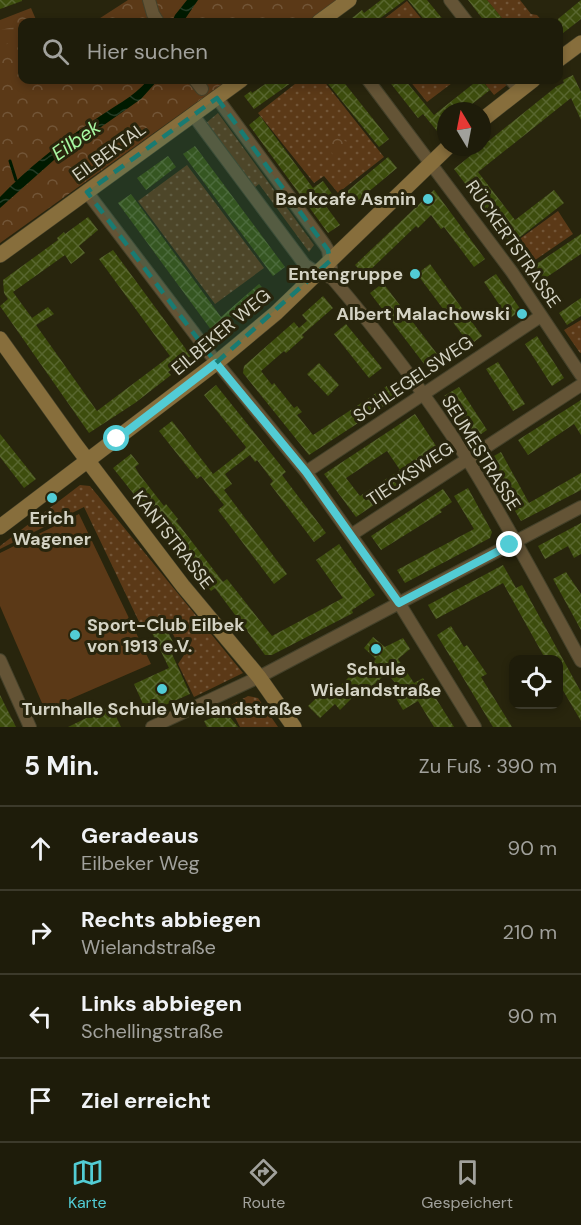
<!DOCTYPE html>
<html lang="de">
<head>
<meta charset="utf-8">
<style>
  :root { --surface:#1e1c0a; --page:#2b2918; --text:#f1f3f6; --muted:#a1a19c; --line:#3c3a2b; --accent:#52ccd5 }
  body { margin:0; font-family:"DM Sans",sans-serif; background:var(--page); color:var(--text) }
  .controls { position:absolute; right:18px; bottom:18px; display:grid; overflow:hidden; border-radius:12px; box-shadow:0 3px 9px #0003 }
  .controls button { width:54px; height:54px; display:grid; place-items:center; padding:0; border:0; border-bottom:2px solid var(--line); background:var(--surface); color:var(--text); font:30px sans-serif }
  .compass { position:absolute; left:437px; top:102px; width:54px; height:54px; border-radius:50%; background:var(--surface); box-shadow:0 3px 9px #0003; rotate:350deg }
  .stop { position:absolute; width:18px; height:18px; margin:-14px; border:4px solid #52ccd5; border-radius:50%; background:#fff }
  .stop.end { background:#52ccd5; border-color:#fff; box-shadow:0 2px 6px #0008 }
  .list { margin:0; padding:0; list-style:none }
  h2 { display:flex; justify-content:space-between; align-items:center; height:78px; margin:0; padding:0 24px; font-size:26px }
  h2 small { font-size:20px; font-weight:400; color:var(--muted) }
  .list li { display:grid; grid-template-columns:39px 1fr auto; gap:18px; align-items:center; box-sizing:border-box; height:84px; padding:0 24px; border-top:2px solid var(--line) }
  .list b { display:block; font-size:22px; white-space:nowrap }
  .list p { margin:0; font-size:20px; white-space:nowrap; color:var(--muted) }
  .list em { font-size:20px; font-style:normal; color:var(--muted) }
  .icon { flex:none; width:33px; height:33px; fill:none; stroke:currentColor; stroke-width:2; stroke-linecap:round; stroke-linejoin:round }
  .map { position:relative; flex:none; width:581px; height:727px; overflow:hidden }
  .search { position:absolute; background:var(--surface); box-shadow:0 3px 9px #0003; left:18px; right:18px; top:18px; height:66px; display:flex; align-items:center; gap:15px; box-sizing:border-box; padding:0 21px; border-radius:12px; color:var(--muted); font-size:22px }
  .sheet { height:414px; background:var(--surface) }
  nav { display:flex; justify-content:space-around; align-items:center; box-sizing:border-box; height:84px; border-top:2px solid var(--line); background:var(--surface); font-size:16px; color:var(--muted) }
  nav a { display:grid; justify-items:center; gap:3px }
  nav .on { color:var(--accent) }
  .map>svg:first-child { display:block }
  .grass { fill:url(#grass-dots) }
  .forest { fill:url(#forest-crowns) }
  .wetland { fill:url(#wetland-marsh) }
  .pitch { fill:#5b3917 }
  .water { fill:url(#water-waves) }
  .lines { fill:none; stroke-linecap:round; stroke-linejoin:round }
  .stream { stroke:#001a00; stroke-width:3 }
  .building { fill:url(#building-cross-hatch); fill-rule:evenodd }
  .street-casing { stroke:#44412a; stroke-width:14 }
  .secondary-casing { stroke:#44412a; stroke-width:16 }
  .street { stroke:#645436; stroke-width:12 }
  .secondary { stroke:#876e3c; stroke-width:15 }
  .route { stroke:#52ccd5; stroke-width:8 }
  .marked { fill:#197b72; fill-opacity:0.2; stroke:#197b72; stroke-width:4.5; stroke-dasharray:12 8; stroke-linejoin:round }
  .poi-dot { fill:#52ccd5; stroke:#28250d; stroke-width:2 }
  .labels { text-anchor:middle; stroke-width:6; stroke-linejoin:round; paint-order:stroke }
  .street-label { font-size:18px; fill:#d4d3c4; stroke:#28250d }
  .poi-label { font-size:18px; font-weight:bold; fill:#d4d3c4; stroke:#28250d; text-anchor:end }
  .water-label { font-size:20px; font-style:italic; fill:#a6f7a1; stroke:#28250d }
</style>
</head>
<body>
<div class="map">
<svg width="581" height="727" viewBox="0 0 581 727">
  <defs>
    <pattern id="grass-dots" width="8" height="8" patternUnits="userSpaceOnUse" patternTransform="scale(1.5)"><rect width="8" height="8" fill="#5b3917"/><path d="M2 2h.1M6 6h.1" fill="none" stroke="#725537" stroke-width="1.8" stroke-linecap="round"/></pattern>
    <pattern id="forest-crowns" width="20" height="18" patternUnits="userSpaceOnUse" patternTransform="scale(1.5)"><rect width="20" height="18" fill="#5b3917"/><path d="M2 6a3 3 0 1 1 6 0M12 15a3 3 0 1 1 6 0" fill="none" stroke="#725537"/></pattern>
    <pattern id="wetland-marsh" width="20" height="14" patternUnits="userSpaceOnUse" patternTransform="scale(1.5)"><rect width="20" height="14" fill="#5b3917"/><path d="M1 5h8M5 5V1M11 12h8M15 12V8" fill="none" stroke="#725537"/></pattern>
    <pattern id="water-waves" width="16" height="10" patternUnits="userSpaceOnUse" patternTransform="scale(1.5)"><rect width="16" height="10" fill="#001a00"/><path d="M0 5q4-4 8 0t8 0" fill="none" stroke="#243a24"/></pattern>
    <pattern id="building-cross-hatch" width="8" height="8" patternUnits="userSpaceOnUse" patternTransform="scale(1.5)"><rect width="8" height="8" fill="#3d4d0d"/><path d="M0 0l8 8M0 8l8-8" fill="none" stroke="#58662f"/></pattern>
  </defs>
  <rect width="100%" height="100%" fill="#28250d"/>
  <path class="grass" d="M487,0H520L531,14L537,15L543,22H505Z
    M407,1L424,22H380Z
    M300,80H323L384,157L338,193L324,176L314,183L258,113Z
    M409,80H456L427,102Z
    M482,80H502L507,85L494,95Z
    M218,113L314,245L309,252L259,184L254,188L206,123Z
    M187,165L264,268L215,304L138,201Z
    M558,211L573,234L525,267L510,246Z
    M581,320V353H580L564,330Z
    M80,485L90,486L243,673L194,697L178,664L184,655L165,619L142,628L84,507L0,549V546Z
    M248,696L258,698L278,727H240L229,706Z"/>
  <path class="forest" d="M128,0H337L307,22H94Z
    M31,8L37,22H22V80H228L0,243V20Z
    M331,131L348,143L345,150L333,156L329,142Z"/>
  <path class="wetland" d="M14,27L17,35L14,40L0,48V30Z"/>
  <path class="pitch" d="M79,514L151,664L45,710L0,606V553Z"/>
  <path class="water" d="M187,0H198L183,22H172L175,15Z
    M148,80H158L141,99L54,160L0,208V197C28,168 59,143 93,121C112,107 133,98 148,80Z"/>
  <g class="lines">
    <path class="stream" d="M10,161L16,180"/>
  </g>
  <path class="building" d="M0,0H22V1L0,9Z
    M381,0H405L375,22H347L362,10L364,13Z
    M408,0H427L445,22H426Z
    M468,0H487L505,22H485Z
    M581,0V19L558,37V19Z
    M573,75L581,92V120L571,98L478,172L515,220L554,190L564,203L511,244L454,169L557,86L564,83L563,80Z
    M271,80H295L254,109L244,96L251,91L252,93Z
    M325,80H342L389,139L379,147Z
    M388,80H405L434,115L478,80H481L490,90L463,111H446V124L437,131L423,114L418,118Z
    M260,116L313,188L323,181L335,198L325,205L340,225L328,233L249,125Z
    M195,146L285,267L273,276L183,154Z
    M168,156L176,167L146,190L137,178Z
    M388,157L397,168L355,203L346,192Z
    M434,190L485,259L474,267L444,227L441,229L431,215L418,228L416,226L365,275L355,265Z
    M131,194L221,317L259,284L269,295L241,320L234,314L212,331L118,203Z
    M88,217L98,230L79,246L85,253L71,264L65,255L13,292L32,318L48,307L54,314L36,325L97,411L170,356L99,259L113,250L191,356L168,372L171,375L135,403L89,433L0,306L8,299L4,293L3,280L58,240L57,238L64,232L65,234Z
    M581,234V254L538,283L529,269Z
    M430,264L482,336L470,345L417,274Z
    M496,274L521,310L509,319L484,282Z
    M383,283L444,363L431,373L370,293Z
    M323,296L333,308L302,335L304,337L286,353L284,351L261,371L272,385L274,383L294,408L297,406L302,412L297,415L313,435L387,386L395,399L309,455L243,373L244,366L294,322L299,328L307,321L302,315Z
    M581,298V316L567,325L559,313Z
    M346,324L382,368L369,378L334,334Z
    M537,336L564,378L552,386L525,344Z
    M498,362L525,404L513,411L486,369Z
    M319,363L339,385L328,396L307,374Z
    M216,385L286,472L282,475L326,533L314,542L270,484L273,481L257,460L255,462L250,455L225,474L232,484L224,490L287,574L274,584L218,510L224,505L201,476L197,479L159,431L172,421L213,474L245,449L246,447L204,395Z
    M459,387L487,430L472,440L444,396Z
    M581,400V435L574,424L528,455L518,440Z
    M415,414L444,458L356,517L324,474ZM387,451L400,470L360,496L346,478Z
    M0,434L36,479L24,488L0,457Z
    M501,452L529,503L581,473V490L521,521L485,461Z
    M131,454L139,464L135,467L139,474L164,506L166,504L178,519L176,521L223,582L227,579L272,636L343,598L316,560L339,544L375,595L352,610L353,613L272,655H265L215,588L211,591L113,468Z
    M468,488L492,532L490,538L405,583L397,570L474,529L454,496Z
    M443,489L452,502L440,510L442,512L381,550L371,536Z
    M581,523V554L574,558L568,546L545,559L538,546Z
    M503,565L516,588L522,585L581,692V721L558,682V660H546L503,583L436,619L428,605Z
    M566,572L581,594V630L553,579Z
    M165,626L178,652L172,654L190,694L147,713L134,684L169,668L152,633Z
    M451,626L464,647L467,645L487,674L481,677L512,727H493L459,671L437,635Z
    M373,637L385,647L403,638L410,649L398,659L414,683L423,678L454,727H434L418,701L403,710L394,695L402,691L387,673L370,688L366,684L340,710L335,704L320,718L308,706L329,686L334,692L360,666L364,671L376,659L364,648Z
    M0,695L16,727H0Z
    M111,706L121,727H68Z
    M222,714L229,716L238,727H207L204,721Z"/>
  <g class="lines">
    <defs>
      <path id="street" d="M149,0L153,14L158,22
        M450,0L467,22
        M195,80L202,89
        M368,80L512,272L581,375
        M511,80L520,90
        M217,98L325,245L328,250L331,268
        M193,115L305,265L318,273L332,278C380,334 426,395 466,457C507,523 544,593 581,661
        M87,192L210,354L306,472L399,603L475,727
        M306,472L541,316
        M351,535L581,385
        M0,660L30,727
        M152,727L259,677L581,507"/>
      <path id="secondary" d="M319,22L349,0
        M558,60L581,43
        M482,120L533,80
        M0,255L241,80
        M0,339L75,444L183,586L259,677L294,727
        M0,527L216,363L276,313L448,147"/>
    </defs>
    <use href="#street" class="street-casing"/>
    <use href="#secondary" class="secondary-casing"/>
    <use href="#street" class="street"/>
    <use href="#secondary" class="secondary"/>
  </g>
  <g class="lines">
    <path class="route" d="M117,439L216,363L306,472L399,603L510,545"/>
  </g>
  <path class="marked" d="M217,98L328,250L330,261L216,363L87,192Z"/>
  <g class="poi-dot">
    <circle cx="428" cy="199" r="6"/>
    <circle cx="415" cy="274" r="6"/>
    <circle cx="522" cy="314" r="6"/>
    <circle cx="52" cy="498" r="6"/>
    <circle cx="75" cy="635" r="6"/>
    <circle cx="376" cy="649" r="6"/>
    <circle cx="162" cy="689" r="6"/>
  </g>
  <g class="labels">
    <g class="street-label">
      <text transform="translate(109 152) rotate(-36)" y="6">EILBEKTAL</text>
      <text transform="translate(513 244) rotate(55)" y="6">RÜCKERTSTRASSE</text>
      <text transform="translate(221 332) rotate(-40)" y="6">EILBEKER WEG</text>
      <text transform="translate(413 379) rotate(-34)" y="6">SCHLEGELSWEG</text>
      <text transform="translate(481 453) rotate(58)" y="6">SEUMESTRASSE</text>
      <text transform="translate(410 474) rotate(-34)" y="6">TIECKSWEG</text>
      <text transform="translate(173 540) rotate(52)" y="6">KANTSTRASSE</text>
    </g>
    <g class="poi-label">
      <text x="416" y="205">Backcafe Asmin</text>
      <text x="403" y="280">Entengruppe</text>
      <text x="510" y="320">Albert Malachowski</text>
      <text x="52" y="524" text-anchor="middle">Erich<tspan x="52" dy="21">Wagener</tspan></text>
      <text x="87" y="631" text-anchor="start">Sport-Club Eilbek<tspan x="87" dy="21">von 1913 e.V.</tspan></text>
      <text x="376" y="675" text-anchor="middle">Schule<tspan x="376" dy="21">Wielandstraße</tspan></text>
      <text x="162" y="715" text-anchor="middle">Turnhalle Schule Wielandstraße</text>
    </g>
    <g class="water-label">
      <text transform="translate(76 140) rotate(-35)" y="7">Eilbek</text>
    </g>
  </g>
</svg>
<div class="controls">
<button><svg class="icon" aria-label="locate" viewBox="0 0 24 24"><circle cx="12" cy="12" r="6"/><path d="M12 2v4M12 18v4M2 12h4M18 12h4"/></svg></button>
</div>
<svg class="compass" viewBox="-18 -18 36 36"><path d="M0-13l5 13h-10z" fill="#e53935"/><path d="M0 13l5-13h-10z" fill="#a1a19c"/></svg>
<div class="stop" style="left:117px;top:439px"></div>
<div class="stop end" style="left:510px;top:545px"></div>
<div class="search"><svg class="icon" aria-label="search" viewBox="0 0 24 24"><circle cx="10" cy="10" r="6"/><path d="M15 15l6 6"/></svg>Hier suchen</div>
</div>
<section class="sheet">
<h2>5 Min.<small>Zu Fuß · 390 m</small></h2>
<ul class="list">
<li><svg class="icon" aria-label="ahead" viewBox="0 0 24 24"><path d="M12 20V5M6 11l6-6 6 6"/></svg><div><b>Geradeaus</b><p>Eilbeker Weg</p></div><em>90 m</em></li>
<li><svg class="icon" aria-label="right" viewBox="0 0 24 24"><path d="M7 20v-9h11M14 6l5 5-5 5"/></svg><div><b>Rechts abbiegen</b><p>Wielandstraße</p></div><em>210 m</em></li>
<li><svg class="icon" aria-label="left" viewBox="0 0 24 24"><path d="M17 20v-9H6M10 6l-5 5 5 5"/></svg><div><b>Links abbiegen</b><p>Schellingstraße</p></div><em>90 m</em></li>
<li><svg class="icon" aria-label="arrive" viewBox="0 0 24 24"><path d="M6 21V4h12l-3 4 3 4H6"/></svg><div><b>Ziel erreicht</b></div></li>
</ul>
</section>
<nav>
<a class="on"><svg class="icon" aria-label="map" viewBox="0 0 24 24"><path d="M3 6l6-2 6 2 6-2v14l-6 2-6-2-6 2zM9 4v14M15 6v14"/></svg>Karte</a>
<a><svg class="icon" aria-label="directions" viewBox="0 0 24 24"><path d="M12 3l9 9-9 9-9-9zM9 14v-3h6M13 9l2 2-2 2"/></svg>Route</a>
<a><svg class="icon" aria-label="saved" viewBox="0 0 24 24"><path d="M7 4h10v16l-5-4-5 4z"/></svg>Gespeichert</a>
</nav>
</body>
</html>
